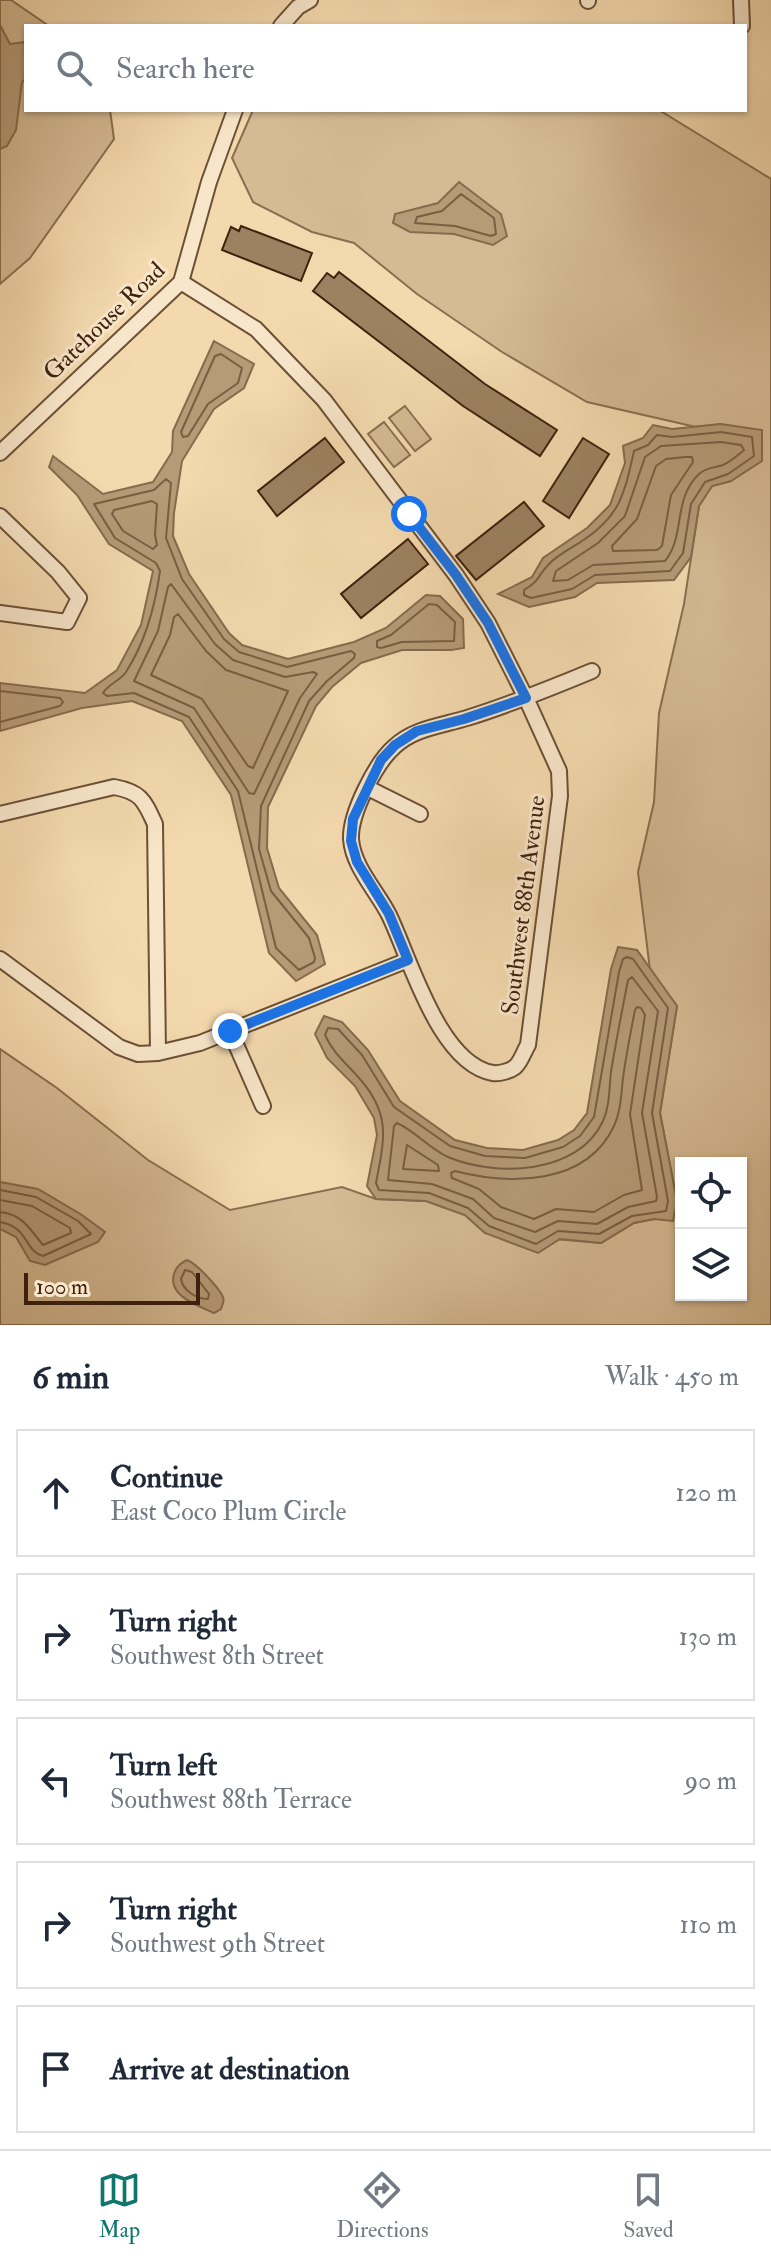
<!DOCTYPE html>
<html lang="en">
<head>
<meta charset="utf-8">
<style>
  :root { --surface:#fff; --page:#f2f2f3; --text:#1f2937; --muted:#747a83; --line:#e0e1e3; --accent:#0f766e }
  body { margin:0; font-family:"IM FELL Double Pica",serif; background:var(--page); color:var(--text) }
  .controls { position:absolute; right:24px; bottom:24px; display:grid; overflow:hidden; border-radius:0px; box-shadow:0 2px 6px #0004 }
  .controls button { width:72px; height:72px; display:grid; place-items:center; padding:0; border:0; border-bottom:2px solid var(--line); background:var(--surface); color:var(--text); font:40px sans-serif }
  .scale { position:absolute; left:24px; bottom:20px; width:176px; box-sizing:border-box; padding-left:8px; border:4px solid #3f220d; border-top:0; font-size:22px; line-height:28px; white-space:nowrap; color:#3f220d; -webkit-text-stroke:6px #f8e6ca; paint-order:stroke }
  .stop { position:absolute; width:24px; height:24px; margin:-18px; border:6px solid #1a73e8; border-radius:50%; background:#fff }
  .stop.end { background:#1a73e8; border-color:#fff; box-shadow:0 2px 8px #0008 }
  .list { margin:0; padding:0; list-style:none }
  h2 { display:flex; justify-content:space-between; align-items:center; height:104px; margin:0; padding:0 32px; font-size:34px }
  h2 small { font-size:26px; font-weight:400; color:var(--muted) }
  .list li { display:grid; grid-template-columns:52px 1fr auto; gap:24px; align-items:center; box-sizing:border-box; height:128px; margin:0 16px 16px; padding:0 16px; border:2px solid var(--line); border-radius:0px }
  .list b { display:block; font-size:30px; white-space:nowrap }
  .list p { margin:0; font-size:26px; white-space:nowrap; color:var(--muted) }
  .list em { font-size:26px; font-style:normal; color:var(--muted) }
  .icon { flex:none; width:44px; height:44px; fill:none; stroke:currentColor; stroke-width:2; stroke-linecap:round; stroke-linejoin:round }
  .map { position:relative; flex:none; width:771px; height:1325px; overflow:hidden }
  .search { position:absolute; background:var(--surface); box-shadow:0 2px 6px #0004; left:24px; right:24px; top:24px; height:88px; display:flex; align-items:center; gap:20px; box-sizing:border-box; padding:0 28px; border-radius:0px; color:var(--muted); font-size:30px }
  .sheet { height:824px; background:var(--surface) }
  nav { display:flex; justify-content:space-around; align-items:center; box-sizing:border-box; height:112px; border-top:2px solid var(--line); background:var(--surface); font-size:22px; color:var(--muted) }
  nav a { display:grid; justify-items:center; gap:4px }
  nav .on { color:var(--accent) }
  .map>svg:first-child { display:block }
  .green { fill:#d5ba93; stroke:#8a6e50; stroke-width:2; fill-rule:evenodd }
  .water { fill:#b69b77; stroke:#866b4d; stroke-width:2 }
  .lines { fill:none; stroke-linecap:round; stroke-linejoin:round }
  .shore { stroke:#7a5e42; stroke-width:2 }
  .building { fill:#9d8161; stroke:#3f220d; stroke-width:2 }
  .street-casing { stroke:#6c5035; stroke-width:18 }
  .street { stroke:#f8e6ca; stroke-width:14 }
  .route { stroke:#1a73e8; stroke-width:10 }
  .labels { text-anchor:middle; stroke-width:6; stroke-linejoin:round; paint-order:stroke }
  .street-label { font-size:24px; fill:#3f220d; stroke:#f8e6ca }
</style>
</head>
<body>
<div class="map">
<svg width="771" height="1325" viewBox="0 0 771 1325">
  <rect width="100%" height="100%" fill="#f4d9ae"/>
  <filter id="stains"><feTurbulence type="fractalNoise" baseFrequency=".0025" numOctaves="4"/><feColorMatrix values="0 0 0 0 .2 0 0 0 0 .09 0 0 0 0 .02 0 0 0 .5 -.17"/></filter>
  <radialGradient id="worn" r=".72"><stop offset=".6" stop-color="#630" stop-opacity="0"/><stop offset="1" stop-color="#630" stop-opacity=".3"/></radialGradient>
  <path class="green" d="M0,0H11L49,26H26V110H110L114,139L30,258L0,284Z
    M253,110H659L771,179V1325H0V1049L57,1088L148,1160L230,1210L342,1187L376,1199L426,1201L465,1215L485,1233L601,1243L634,1223L654,1219L677,1201L660,1113L677,1006L650,970L638,872L654,802L659,713L684,604L699,506L712,486L731,481L721,424L696,427L587,402L502,352L417,294L354,243L312,232L253,202L232,158ZM681,1163H741V1295H681Z
    M405,406L431,439L415,451L389,418Z
    M384,422L410,455L394,467L368,434Z"/>
  <path class="water" d="M0,25L10,44L26,42V79L22,82L16,130L7,146L0,149Z
    M459,182L501,214L507,236L493,245L454,234L410,232L393,223L395,214L438,203Z
    M214,341L254,364L244,388L214,409L182,461L174,513L173,536L189,574L229,633L242,645L288,659L354,642L386,628L426,595L440,596L463,619L464,648L451,650H402L361,663L332,687L316,706L268,807L267,848L279,888L317,935L325,964L296,981L269,953L231,795L182,721L132,701L82,708L0,731V683L85,693L117,670L141,625L153,571L109,544L77,495L49,467L53,456L103,494L153,482L172,452L173,431Z
    M721,424L762,430V461L731,481L712,486L699,506L691,557L674,580L597,583L575,597L529,607L498,594L532,577L543,558L587,528L610,505L625,463L623,446L643,438L653,425L672,429Z
    M618,947L637,950L677,1006L660,1113L677,1201L673,1221L654,1219L634,1223L601,1243L560,1239L538,1253L485,1233L465,1215L426,1201L376,1199L367,1186L377,1135L374,1118L355,1086L327,1058L315,1034L324,1016L342,1022L368,1050L400,1101L455,1140L487,1148L523,1150L558,1140L574,1130L587,1113L611,969Z
    M0,1182L38,1189L82,1215L105,1232L98,1242L45,1265L30,1261L16,1237L0,1229Z
    M187,1260C196,1263 217,1286 222,1295C225,1301 223,1303 221,1309L214,1313C199,1306 167,1296 174,1274C176,1267 180,1263 187,1260Z"/>
  <g class="lines">
    <path class="shore" d="M461,194L494,218L496,234L491,236L455,226L415,223L417,217L442,211Z
      M221,354L242,368L238,383L208,404L188,436L183,437L181,432L215,356Z
      M721,432L752,437L754,456L728,474L705,482L691,504L683,553L670,571L595,575L572,589L531,598L524,595V590C541,580 537,576 549,564C558,554 574,547 585,539C622,514 625,490 634,451L648,445L657,435L672,437Z
      M721,442L741,445L744,450C738,455 730,462 723,465C715,468 706,467 699,474C672,500 686,535 665,561L593,565L568,580L553,581L556,571L598,543L625,516L645,457L661,446Z
      M685,457H692L693,462L671,495L662,546L657,550L613,551L612,546L637,519L656,466L666,459Z
      M166,479L171,483L166,538L182,579L224,639L239,652L287,667L351,651L355,654L354,658L327,681L309,701L261,806L259,849L271,891L309,938L315,958L314,962L299,970L276,948L238,791L189,717L134,693L107,696L103,693C108,684 120,681 126,672C146,641 155,607 160,571L156,563L115,538L94,504L154,490Z
      M152,501L157,504L155,535L157,545L153,549L123,531L112,514L114,510Z
      M171,584L215,644L233,660L285,677L313,672L317,674L300,698L254,794L249,793L194,708L134,681L158,631L168,587Z
      M429,604L437,605L455,622L454,641L402,642L381,648L377,647V641L391,635Z
      M178,614L206,651L226,670L288,691L253,768L248,766L202,699L151,675L170,635L174,617Z
      M0,691L60,698L63,702L60,706L0,722
      M627,957L633,959L668,1008L652,1113L668,1201L666,1211L632,1216L599,1234L558,1231L536,1244L489,1226L468,1208L429,1193L379,1190L376,1183C384,1140 392,1115 359,1078C346,1063 333,1053 325,1035L328,1028L338,1029L362,1055L394,1107L450,1146L485,1156L525,1158L563,1147L580,1136L594,1117L619,972L623,959Z
      M632,977L658,1011L642,1113L657,1197L656,1201L628,1207L597,1224L558,1221L535,1232L494,1218L473,1199L432,1184L388,1180L394,1126L397,1123C415,1131 430,1149 448,1157C496,1177 578,1175 603,1121C610,1106 609,1088 611,1072C616,1041 622,1011 628,980Z
      M637,1007L641,1008L645,1015L630,1114L642,1190L624,1195L594,1212L556,1209L534,1219L501,1207L479,1189L452,1178L451,1173L455,1171C509,1185 586,1186 614,1126C622,1109 621,1089 624,1071C627,1051 631,1030 635,1010Z
      M407,1145L438,1165L439,1171L403,1169Z
      M0,1190L36,1197L78,1221L91,1234L43,1256C24,1251 29,1227 0,1222
      M0,1200L32,1206L70,1228L71,1233L43,1245C30,1230 23,1214 0,1212
      M185,1270L192,1272L209,1294L208,1299C197,1299 183,1291 181,1279Z"/>
  </g>
  <path class="building" d="M241,226L312,253L301,281L222,250L231,227L239,231Z
    M339,272L485,384L557,430L540,456L463,406L313,291L327,273L334,278Z
    M325,438L344,462L277,516L258,491Z
    M583,438L609,454L569,518L543,501Z
    M524,502L544,526L476,580L456,556Z
    M408,539L428,564L361,618L341,594Z"/>
  <g class="lines">
    <defs>
      <path id="street" d="M588,0V1
        M741,0L742,26
        M281,26L298,7L310,0
        M181,282L256,329L324,400L456,575L488,623L526,698L559,771L560,796L528,1045C524,1051 521,1062 515,1067C510,1071 499,1074 493,1073C439,1064 410,958 389,915C377,891 353,867 351,839C350,814 375,764 394,747C414,728 441,726 467,718C509,705 551,688 592,671
        M0,453L181,282L209,182L235,110
        M0,516L58,572L79,598L67,622L0,613
        M368,788L420,814
        M0,814L114,787C141,792 144,800 155,824L158,1053
        M0,959L119,1047L138,1054L158,1053L200,1043L408,960
        M230,1031L263,1106"/>
    </defs>
    <use href="#street" class="street-casing"/>
    <use href="#street" class="street"/>
  </g>
  <g class="lines">
    <path class="route" d="M230,1031L408,960L389,914L357,862L351,841L353,819L381,760L395,745L417,731L464,719L526,698L488,623L456,575L409,514"/>
  </g>
  <g class="labels">
    <g class="street-label">
      <text transform="translate(104 321) rotate(-44)" y="8">Gatehouse Road</text>
      <text transform="translate(523 905) rotate(-83)" y="8">Southwest 88th Avenue</text>
    </g>
  </g>
  <rect width="100%" height="100%" filter="url(#stains)"/>
  <rect width="100%" height="100%" fill="url(#worn)"/>
</svg>
<div class="controls">
<button><svg class="icon" aria-label="locate" viewBox="0 0 24 24"><circle cx="12" cy="12" r="6"/><path d="M12 2v4M12 18v4M2 12h4M18 12h4"/></svg></button>
<button><svg class="icon" aria-label="layers" viewBox="0 0 24 24"><path d="M12 4l9 5-9 5-9-5zM3 14l9 5 9-5"/></svg></button>
</div>
<div class="scale">100 m</div>
<div class="stop" style="left:409px;top:514px"></div>
<div class="stop end" style="left:230px;top:1031px"></div>
<div class="search"><svg class="icon" aria-label="search" viewBox="0 0 24 24"><circle cx="10" cy="10" r="6"/><path d="M15 15l6 6"/></svg>Search here</div>
</div>
<section class="sheet">
<h2>6 min<small>Walk · 450 m</small></h2>
<ul class="list">
<li><svg class="icon" aria-label="ahead" viewBox="0 0 24 24"><path d="M12 20V5M6 11l6-6 6 6"/></svg><div><b>Continue</b><p>East Coco Plum Circle</p></div><em>120 m</em></li>
<li><svg class="icon" aria-label="right" viewBox="0 0 24 24"><path d="M7 20v-9h11M14 6l5 5-5 5"/></svg><div><b>Turn right</b><p>Southwest 8th Street</p></div><em>130 m</em></li>
<li><svg class="icon" aria-label="left" viewBox="0 0 24 24"><path d="M17 20v-9H6M10 6l-5 5 5 5"/></svg><div><b>Turn left</b><p>Southwest 88th Terrace</p></div><em>90 m</em></li>
<li><svg class="icon" aria-label="right" viewBox="0 0 24 24"><path d="M7 20v-9h11M14 6l5 5-5 5"/></svg><div><b>Turn right</b><p>Southwest 9th Street</p></div><em>110 m</em></li>
<li><svg class="icon" aria-label="arrive" viewBox="0 0 24 24"><path d="M6 21V4h12l-3 4 3 4H6"/></svg><div><b>Arrive at destination</b></div></li>
</ul>
</section>
<nav>
<a class="on"><svg class="icon" aria-label="map" viewBox="0 0 24 24"><path d="M3 6l6-2 6 2 6-2v14l-6 2-6-2-6 2zM9 4v14M15 6v14"/></svg>Map</a>
<a><svg class="icon" aria-label="directions" viewBox="0 0 24 24"><path d="M12 3l9 9-9 9-9-9zM9 14v-3h6M13 9l2 2-2 2"/></svg>Directions</a>
<a><svg class="icon" aria-label="saved" viewBox="0 0 24 24"><path d="M7 4h10v16l-5-4-5 4z"/></svg>Saved</a>
</nav>
</body>
</html>
